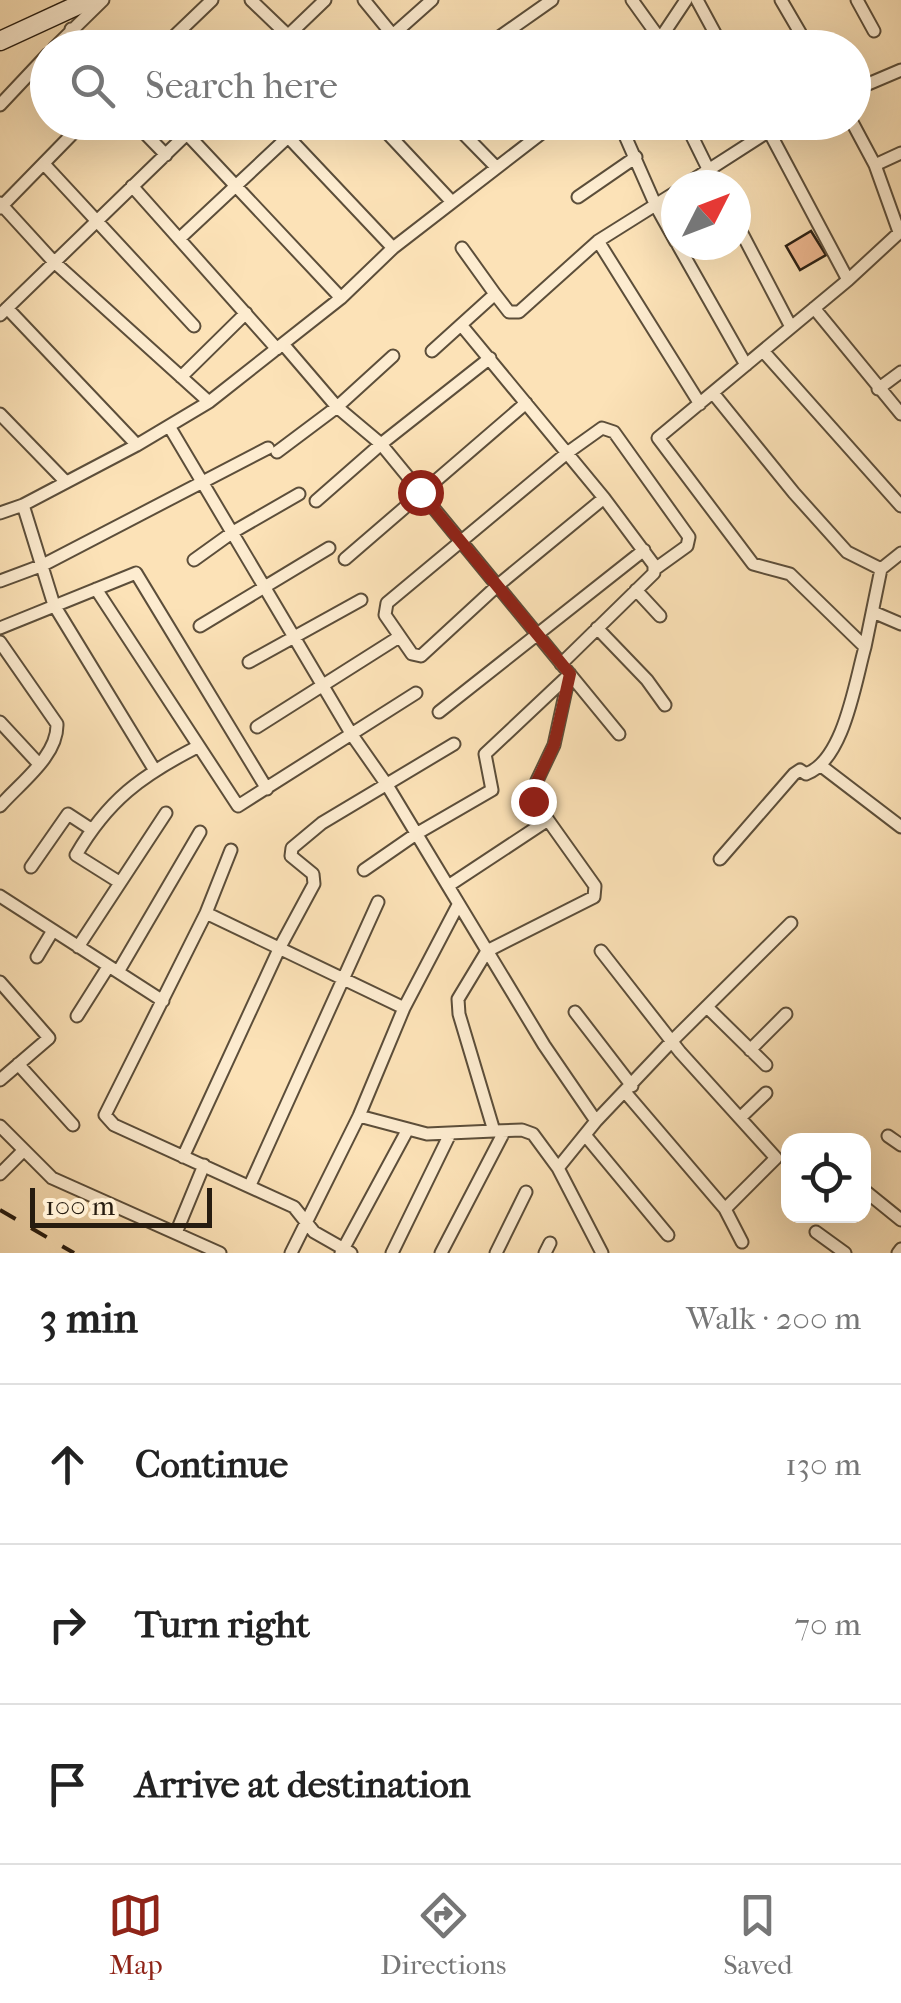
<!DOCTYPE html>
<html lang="en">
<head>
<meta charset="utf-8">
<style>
  :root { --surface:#fff; --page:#f2f2f2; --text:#222; --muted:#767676; --line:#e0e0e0; --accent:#8f2418 }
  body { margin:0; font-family:"IM FELL French Canon",serif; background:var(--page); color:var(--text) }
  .controls { position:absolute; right:30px; bottom:30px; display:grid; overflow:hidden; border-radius:20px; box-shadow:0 10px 40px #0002 }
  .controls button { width:90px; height:90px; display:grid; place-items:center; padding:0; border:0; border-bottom:2px solid var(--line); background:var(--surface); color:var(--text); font:50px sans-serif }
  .compass { position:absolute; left:661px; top:170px; width:90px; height:90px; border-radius:50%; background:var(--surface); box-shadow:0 10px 40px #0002; rotate:48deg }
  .scale { position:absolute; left:30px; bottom:25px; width:182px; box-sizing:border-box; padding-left:10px; border:5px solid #271c10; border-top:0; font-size:28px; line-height:35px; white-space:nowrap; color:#271c10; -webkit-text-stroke:8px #fdecd0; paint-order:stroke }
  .stop { position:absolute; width:30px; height:30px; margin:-22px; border:8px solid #8f2418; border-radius:50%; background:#fff }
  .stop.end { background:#8f2418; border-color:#fff; box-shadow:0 2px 10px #0008 }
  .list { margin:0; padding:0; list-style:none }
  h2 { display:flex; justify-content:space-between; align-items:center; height:130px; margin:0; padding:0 40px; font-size:42px }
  h2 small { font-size:32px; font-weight:400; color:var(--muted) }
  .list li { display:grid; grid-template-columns:65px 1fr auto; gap:30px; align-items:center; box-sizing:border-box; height:160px; padding:0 40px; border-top:2px solid var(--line) }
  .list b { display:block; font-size:38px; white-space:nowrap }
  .list em { font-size:32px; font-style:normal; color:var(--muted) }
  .icon { flex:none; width:55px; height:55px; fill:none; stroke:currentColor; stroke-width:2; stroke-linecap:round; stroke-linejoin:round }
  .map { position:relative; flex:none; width:901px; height:1253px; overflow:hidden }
  .search { position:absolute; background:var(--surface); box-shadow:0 10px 40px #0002; left:30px; right:30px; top:30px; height:110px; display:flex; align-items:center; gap:25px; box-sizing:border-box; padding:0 35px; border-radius:55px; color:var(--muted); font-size:38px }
  .sheet { height:610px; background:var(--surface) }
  nav { display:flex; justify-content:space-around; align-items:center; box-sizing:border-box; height:140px; border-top:2px solid var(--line); background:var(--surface); font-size:28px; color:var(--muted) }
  nav a { display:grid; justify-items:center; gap:5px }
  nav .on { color:var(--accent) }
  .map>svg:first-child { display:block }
  .building { fill:#f0b991; stroke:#271c10; stroke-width:2.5 }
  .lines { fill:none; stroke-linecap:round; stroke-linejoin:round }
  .street-casing { stroke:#5c4e3a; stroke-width:15 }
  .secondary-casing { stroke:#271c10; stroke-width:21 }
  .street { stroke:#fdecd0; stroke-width:11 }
  .secondary { stroke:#fdecd0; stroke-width:18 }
  .rail { stroke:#271c10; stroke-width:4; stroke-dasharray:18 18; stroke-linecap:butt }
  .route { stroke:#8f2418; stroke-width:12 }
</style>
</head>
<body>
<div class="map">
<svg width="901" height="1253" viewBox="0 0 901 1253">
  <rect width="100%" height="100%" fill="#fce2b7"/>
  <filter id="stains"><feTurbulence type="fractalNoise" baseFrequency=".002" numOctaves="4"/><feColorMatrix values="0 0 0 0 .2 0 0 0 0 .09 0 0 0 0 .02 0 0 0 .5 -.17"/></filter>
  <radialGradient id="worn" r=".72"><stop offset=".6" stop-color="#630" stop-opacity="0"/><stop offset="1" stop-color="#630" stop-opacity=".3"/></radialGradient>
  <path class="building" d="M811,231L826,255L800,270L786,246Z"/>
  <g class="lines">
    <defs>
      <path id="street" d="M251,0L301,48
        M364,0L391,33
        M632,0L660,39
        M697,0L723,48
        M781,0L809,48
        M857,0L874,31
        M71,29L88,48
        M488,45L552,0
        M54,48L103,0
        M162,48L212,0
        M275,48L325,0
        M378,48L432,0
        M654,48L686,0
        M854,90L901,70
        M0,105L48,54
        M134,122L166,155
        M274,122L393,248
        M377,122L452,202
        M452,122L496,167
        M619,122L656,206L676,242
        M685,122L716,185
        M764,122L848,280
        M852,122L875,165L899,232
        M187,134L341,298
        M44,164L194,326
        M875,165L901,153
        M685,185L783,122
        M132,186L277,349
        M578,197L636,157
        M0,203L53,261L209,402
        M0,208L84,122
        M736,222L791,327
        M179,239L304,122
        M598,241L700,404
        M678,245L746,365
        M495,294L509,312H519L598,241L676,192
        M7,308L137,445
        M814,308L901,414
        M0,315L199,122
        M462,326L604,498L654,565V573L561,664
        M283,344L337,407L381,444L619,734
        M432,351L495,294L462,248
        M763,351L901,506
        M181,377L246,313
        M878,389L901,372
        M713,393L794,493L847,552L881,569
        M0,414L65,481
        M169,426L352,735L387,785L544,1045L596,1121L558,1168L602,1253
        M277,452L337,407L393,356
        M604,498L497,586L421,656L412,654L385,615L387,603L567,453L602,428L614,432L689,537L687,546L655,569
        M316,501L381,444L490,358
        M23,505L54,605L154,769
        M0,513L23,505L137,445L209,402L341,298L393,248L556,122
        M345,559L526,403
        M194,560L233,532L299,494
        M0,581L43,565L268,448
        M96,589L238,806L416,693
        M636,590L660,616
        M873,612L901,624
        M200,626L329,548
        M0,628L136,573L267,789
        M597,628L647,680L665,705
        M0,642L57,724C58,756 20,783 0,806
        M865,647L881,569L901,553
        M249,662L361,600
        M439,712L644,550
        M0,722L38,763
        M257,727L399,637
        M820,765L901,827
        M548,820L595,886L594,897L487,951L458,999L459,1014L494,1131L522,1130L533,1134L558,1168
        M231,850L206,913L105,1115L114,1125L294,1207L314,1232L351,1253
        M720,859L794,774L800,770L806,774C844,760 855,682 865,647L790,574L753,564L658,438L848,280L901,231
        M31,867L68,814L91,829
        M364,870L416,834L492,790L485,754L570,674
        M119,882L76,855C108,800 141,776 197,747
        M448,886L548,820L533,801V789L554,745L569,676
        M0,896L163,1001
        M206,913L404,1008
        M78,947L166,813
        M601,951L680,1052L776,1158L725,1209L625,1092
        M37,957L52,932
        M118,972L200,832
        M0,982L49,1038L0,1080
        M708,1008L766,1065
        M575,1012L632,1086
        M77,1016L108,967
        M750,1050L786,1014
        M18,1064L73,1125
        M359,1116L427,1134L494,1131
        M740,1118L766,1093
        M596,1121L672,1041L791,923
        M0,1126L52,1178L220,1253
        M585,1135L668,1235
        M888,1136L901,1145
        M183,1157L280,947L314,884L313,874L291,856L292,848L322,823L454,744
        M0,1174L24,1150
        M250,1185L378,902
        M864,1190L901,1220
        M725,1209L742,1242
        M816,1232L845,1253
        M176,1233L204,1165
        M291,1253L359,1116L404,1008L458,905
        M341,1253L408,1129
        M392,1253L449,1136
        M441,1253L504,1132
        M496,1253L526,1192
        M545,1253L550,1243
        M898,1253L901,1249"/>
      <path id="secondary" d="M0,41L89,0"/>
    </defs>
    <use href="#street" class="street-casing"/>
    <use href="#secondary" class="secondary-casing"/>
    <use href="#street" class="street"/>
    <use href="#secondary" class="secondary"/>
    <path class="rail" d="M0,1210L74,1253"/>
  </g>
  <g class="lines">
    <path class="route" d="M420,492L570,674L554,745L533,790V801"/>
  </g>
  <rect width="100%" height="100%" filter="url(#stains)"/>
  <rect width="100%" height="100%" fill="url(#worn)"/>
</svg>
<div class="controls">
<button><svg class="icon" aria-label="locate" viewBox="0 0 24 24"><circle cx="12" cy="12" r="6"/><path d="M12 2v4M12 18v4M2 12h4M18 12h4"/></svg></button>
</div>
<svg class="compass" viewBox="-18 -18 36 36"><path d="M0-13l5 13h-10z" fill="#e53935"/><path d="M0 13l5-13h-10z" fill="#767676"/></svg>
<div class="scale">100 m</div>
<div class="stop" style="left:420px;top:492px"></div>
<div class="stop end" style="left:533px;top:801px"></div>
<div class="search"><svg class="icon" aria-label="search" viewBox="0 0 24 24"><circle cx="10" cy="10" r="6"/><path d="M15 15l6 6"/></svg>Search here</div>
</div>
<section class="sheet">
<h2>3 min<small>Walk · 200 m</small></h2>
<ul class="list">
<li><svg class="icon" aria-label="ahead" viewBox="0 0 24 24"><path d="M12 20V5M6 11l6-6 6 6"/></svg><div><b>Continue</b></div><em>130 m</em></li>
<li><svg class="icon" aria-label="right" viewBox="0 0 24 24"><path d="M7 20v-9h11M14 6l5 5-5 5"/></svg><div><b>Turn right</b></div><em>70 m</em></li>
<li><svg class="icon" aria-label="arrive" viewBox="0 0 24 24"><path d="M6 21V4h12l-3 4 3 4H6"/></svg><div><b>Arrive at destination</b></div></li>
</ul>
</section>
<nav>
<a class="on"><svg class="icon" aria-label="map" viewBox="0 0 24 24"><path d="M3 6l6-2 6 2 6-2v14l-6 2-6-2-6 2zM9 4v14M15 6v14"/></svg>Map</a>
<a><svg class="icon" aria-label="directions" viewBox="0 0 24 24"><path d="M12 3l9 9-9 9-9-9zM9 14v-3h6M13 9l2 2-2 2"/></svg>Directions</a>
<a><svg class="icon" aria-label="saved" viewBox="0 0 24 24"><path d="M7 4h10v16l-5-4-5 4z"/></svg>Saved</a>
</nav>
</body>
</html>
